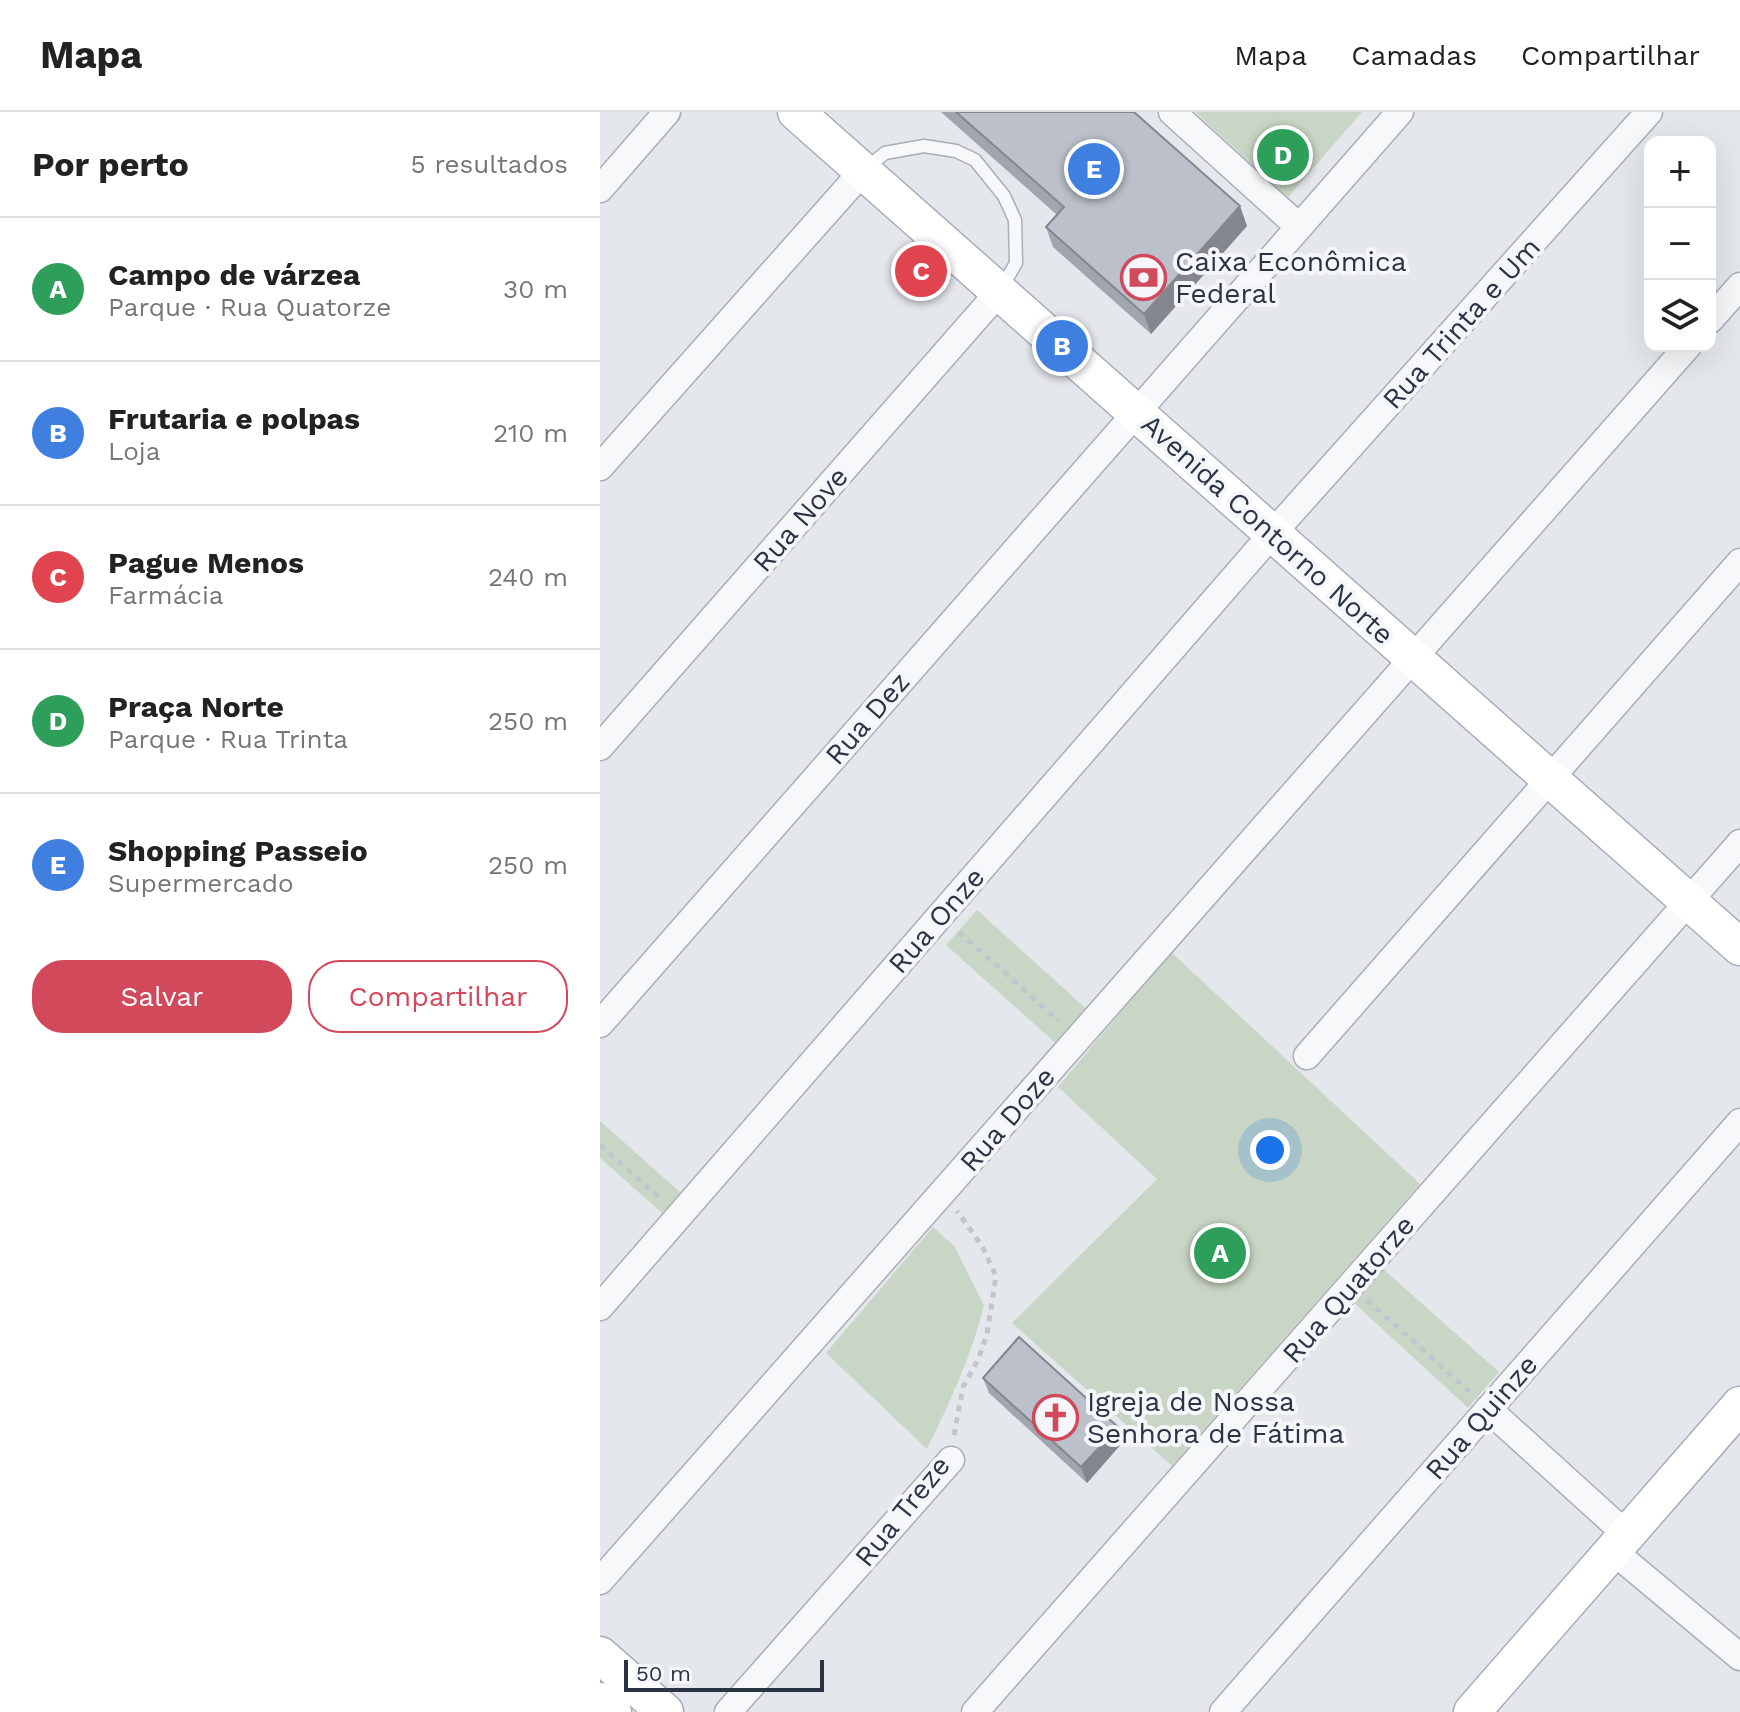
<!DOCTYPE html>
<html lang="pt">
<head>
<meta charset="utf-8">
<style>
  :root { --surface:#fff; --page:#f6f6f6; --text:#222; --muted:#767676; --line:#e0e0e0; --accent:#d1495b }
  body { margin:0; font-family:"Work Sans",sans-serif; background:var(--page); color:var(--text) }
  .controls { position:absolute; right:24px; top:24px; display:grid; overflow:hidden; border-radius:16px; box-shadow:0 8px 32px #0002 }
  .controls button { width:72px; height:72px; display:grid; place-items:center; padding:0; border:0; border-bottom:2px solid var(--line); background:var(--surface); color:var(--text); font:40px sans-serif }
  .scale { position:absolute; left:24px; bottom:20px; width:200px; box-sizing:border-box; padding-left:8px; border:4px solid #2b3445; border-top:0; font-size:22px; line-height:28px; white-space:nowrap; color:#2b3445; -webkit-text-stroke:6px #f4f6f9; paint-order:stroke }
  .you { position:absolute; left:670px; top:1038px; width:28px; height:28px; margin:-20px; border:6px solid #fff; border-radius:50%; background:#1a73e8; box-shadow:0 0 0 12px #1a73e833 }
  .badge { display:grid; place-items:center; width:52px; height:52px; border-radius:50%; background:var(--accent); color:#fff; font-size:26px; font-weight:700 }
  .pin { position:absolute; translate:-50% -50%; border:4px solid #fff; box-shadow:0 2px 8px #0006 }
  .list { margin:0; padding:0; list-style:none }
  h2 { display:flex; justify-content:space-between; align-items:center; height:104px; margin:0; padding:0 32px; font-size:34px }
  h2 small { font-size:26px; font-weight:400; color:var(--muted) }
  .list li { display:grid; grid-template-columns:52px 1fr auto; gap:24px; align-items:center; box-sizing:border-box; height:144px; padding:0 32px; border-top:2px solid var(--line) }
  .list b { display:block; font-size:30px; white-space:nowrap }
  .list p { margin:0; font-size:26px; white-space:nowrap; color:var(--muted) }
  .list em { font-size:26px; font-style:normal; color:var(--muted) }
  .actions { display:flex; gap:16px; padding:24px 32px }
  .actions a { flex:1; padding:18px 0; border:2px solid var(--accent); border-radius:32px; text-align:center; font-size:28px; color:var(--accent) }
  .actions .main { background:var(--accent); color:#fff }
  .icon { flex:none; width:44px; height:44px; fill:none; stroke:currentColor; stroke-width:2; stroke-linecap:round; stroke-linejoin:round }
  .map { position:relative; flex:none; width:1140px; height:1600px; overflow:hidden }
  header { display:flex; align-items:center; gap:48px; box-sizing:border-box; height:112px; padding:0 40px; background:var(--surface); border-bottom:2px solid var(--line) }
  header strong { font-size:38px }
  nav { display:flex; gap:44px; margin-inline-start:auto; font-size:28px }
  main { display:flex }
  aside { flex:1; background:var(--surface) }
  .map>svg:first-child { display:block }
  .green { fill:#c9d6c5 }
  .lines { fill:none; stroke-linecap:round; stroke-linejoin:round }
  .lane-casing { stroke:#a9aeb7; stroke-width:15 }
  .street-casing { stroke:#a9aeb7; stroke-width:29 }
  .secondary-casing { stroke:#a9aeb7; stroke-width:39 }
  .path { stroke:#c2c5cb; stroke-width:5; stroke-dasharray:6 6; stroke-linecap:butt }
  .lane { stroke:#f7f8fa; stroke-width:12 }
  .street { stroke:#f7f8fa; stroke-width:26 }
  .secondary { stroke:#fff; stroke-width:36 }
  .wall { fill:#a1a5ae }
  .shaded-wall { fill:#83868d }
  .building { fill:#bbc0ca; stroke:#83868d; stroke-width:2 }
  .labels { text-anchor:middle; stroke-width:8; stroke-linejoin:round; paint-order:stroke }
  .poi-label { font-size:28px; fill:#2b3445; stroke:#f4f6f9; text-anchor:start }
  .street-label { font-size:28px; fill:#2b3445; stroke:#f4f6f9 }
</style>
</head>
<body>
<header>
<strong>Mapa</strong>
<nav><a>Mapa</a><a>Camadas</a><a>Compartilhar</a></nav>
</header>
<main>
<aside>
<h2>Por perto<small>5 resultados</small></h2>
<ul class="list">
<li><span class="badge" style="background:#2e9e5b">A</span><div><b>Campo de várzea</b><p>Parque · Rua Quatorze</p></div><em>30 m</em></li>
<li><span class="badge" style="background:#3f7fe0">B</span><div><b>Frutaria e polpas</b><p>Loja</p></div><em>210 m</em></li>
<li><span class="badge" style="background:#e0444e">C</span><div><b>Pague Menos</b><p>Farmácia</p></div><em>240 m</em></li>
<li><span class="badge" style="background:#2e9e5b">D</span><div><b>Praça Norte</b><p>Parque · Rua Trinta</p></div><em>250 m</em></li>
<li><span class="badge" style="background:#3f7fe0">E</span><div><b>Shopping Passeio</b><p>Supermercado</p></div><em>250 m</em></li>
</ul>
<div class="actions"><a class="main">Salvar</a><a>Compartilhar</a></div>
</aside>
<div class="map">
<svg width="1140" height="1600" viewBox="0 0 1140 1600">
  <rect width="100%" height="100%" fill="#e4e7ec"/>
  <path class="green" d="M595,0H762L688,85Z
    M377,798L491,901L461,936L346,833Z
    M571,840L820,1072L572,1354L412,1211L557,1067L458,975Z
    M0,1009L81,1081L62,1101L0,1046Z
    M333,1115L355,1135L384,1194C371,1245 350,1290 327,1337L226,1241Z
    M781,1155L899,1260L868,1296L751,1188Z"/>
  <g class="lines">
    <defs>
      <path id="lane" d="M265,57L285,41L324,34L356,39L375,48L404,84L415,108L416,151L401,177"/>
      <path id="street" d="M572,0L698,114
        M0,77L67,0
        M1110,208L1140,174
        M0,355L263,59
        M0,635L399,180
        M0,912L800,0
        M707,944L1140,450
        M0,1195L672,422L1049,0
        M888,1297L1027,1423
        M1013,1439L1140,1545
        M0,1469L1088,234
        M128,1600L351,1348
        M375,1600L1140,731
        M623,1600L1140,1010"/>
      <path id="secondary" d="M196,0L1140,835
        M0,1543L65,1600
        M0,1589L13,1600
        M872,1600L1140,1293"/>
    </defs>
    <use href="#lane" class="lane-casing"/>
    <use href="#street" class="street-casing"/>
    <use href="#secondary" class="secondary-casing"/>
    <path class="path" d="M359,820L459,909
      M0,1033L62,1088
      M767,1188L870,1280
      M354,1323L363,1275L378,1248L387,1222L396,1164L382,1134L357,1099"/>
    <use href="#lane" class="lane"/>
    <use href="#street" class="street"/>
    <use href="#secondary" class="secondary"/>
  </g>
  <path class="wall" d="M341,0H534L647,114L551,222L453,135L446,115L457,103Z
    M383,1266L523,1330L487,1371L389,1281Z"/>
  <path class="shaded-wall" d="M640,94L647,114L551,222L544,202Z
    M518,1315L523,1330L487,1371L481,1355Z"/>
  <path class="building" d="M356,0H534L640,94L544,202L446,115L464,95Z
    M419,1225L518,1315L481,1355L383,1266Z"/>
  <defs>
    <symbol id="bank-ring" viewBox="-11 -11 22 22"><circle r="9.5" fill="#f4f6f9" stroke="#d1495b" stroke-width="1.5"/><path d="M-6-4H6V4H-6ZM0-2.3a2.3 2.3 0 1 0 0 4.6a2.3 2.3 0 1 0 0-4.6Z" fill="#d1495b"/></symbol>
    <symbol id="church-ring" viewBox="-11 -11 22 22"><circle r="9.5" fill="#f4f6f9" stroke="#d1495b" stroke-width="1.5"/><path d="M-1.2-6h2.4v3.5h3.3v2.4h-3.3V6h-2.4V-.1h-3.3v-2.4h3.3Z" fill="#d1495b"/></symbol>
  </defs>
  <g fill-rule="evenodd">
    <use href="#bank-ring" x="518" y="140" width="51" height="51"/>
    <use href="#church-ring" x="430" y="1280" width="51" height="51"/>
  </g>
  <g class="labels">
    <g class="poi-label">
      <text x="575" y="159">Caixa Econômica<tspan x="575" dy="32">Federal</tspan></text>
      <text x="487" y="1299">Igreja de Nossa<tspan x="487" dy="32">Senhora de Fátima</tspan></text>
    </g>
    <g class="street-label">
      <text transform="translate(861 211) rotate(-48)" y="10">Rua Trinta e Um</text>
      <text transform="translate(200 407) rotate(-49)" y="10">Rua Nove</text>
      <text transform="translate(668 417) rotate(42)" y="10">Avenida Contorno Norte</text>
      <text transform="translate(267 606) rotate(-49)" y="10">Rua Dez</text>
      <text transform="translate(336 808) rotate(-49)" y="10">Rua Onze</text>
      <text transform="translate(407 1007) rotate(-49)" y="10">Rua Doze</text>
      <text transform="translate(748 1177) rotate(-49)" y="10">Rua Quatorze</text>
      <text transform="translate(881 1305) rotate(-49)" y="10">Rua Quinze</text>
      <text transform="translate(302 1399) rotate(-51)" y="10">Rua Treze</text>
    </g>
  </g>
</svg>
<div class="controls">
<button>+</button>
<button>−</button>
<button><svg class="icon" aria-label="layers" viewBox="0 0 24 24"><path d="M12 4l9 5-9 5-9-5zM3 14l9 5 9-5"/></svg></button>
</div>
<div class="scale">50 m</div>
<div class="you"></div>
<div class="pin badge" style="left:620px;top:1141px;background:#2e9e5b">A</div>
<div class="pin badge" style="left:462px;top:234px;background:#3f7fe0">B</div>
<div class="pin badge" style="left:321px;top:159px;background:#e0444e">C</div>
<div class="pin badge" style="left:683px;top:43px;background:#2e9e5b">D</div>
<div class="pin badge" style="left:494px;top:57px;background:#3f7fe0">E</div>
</div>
</main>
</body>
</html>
